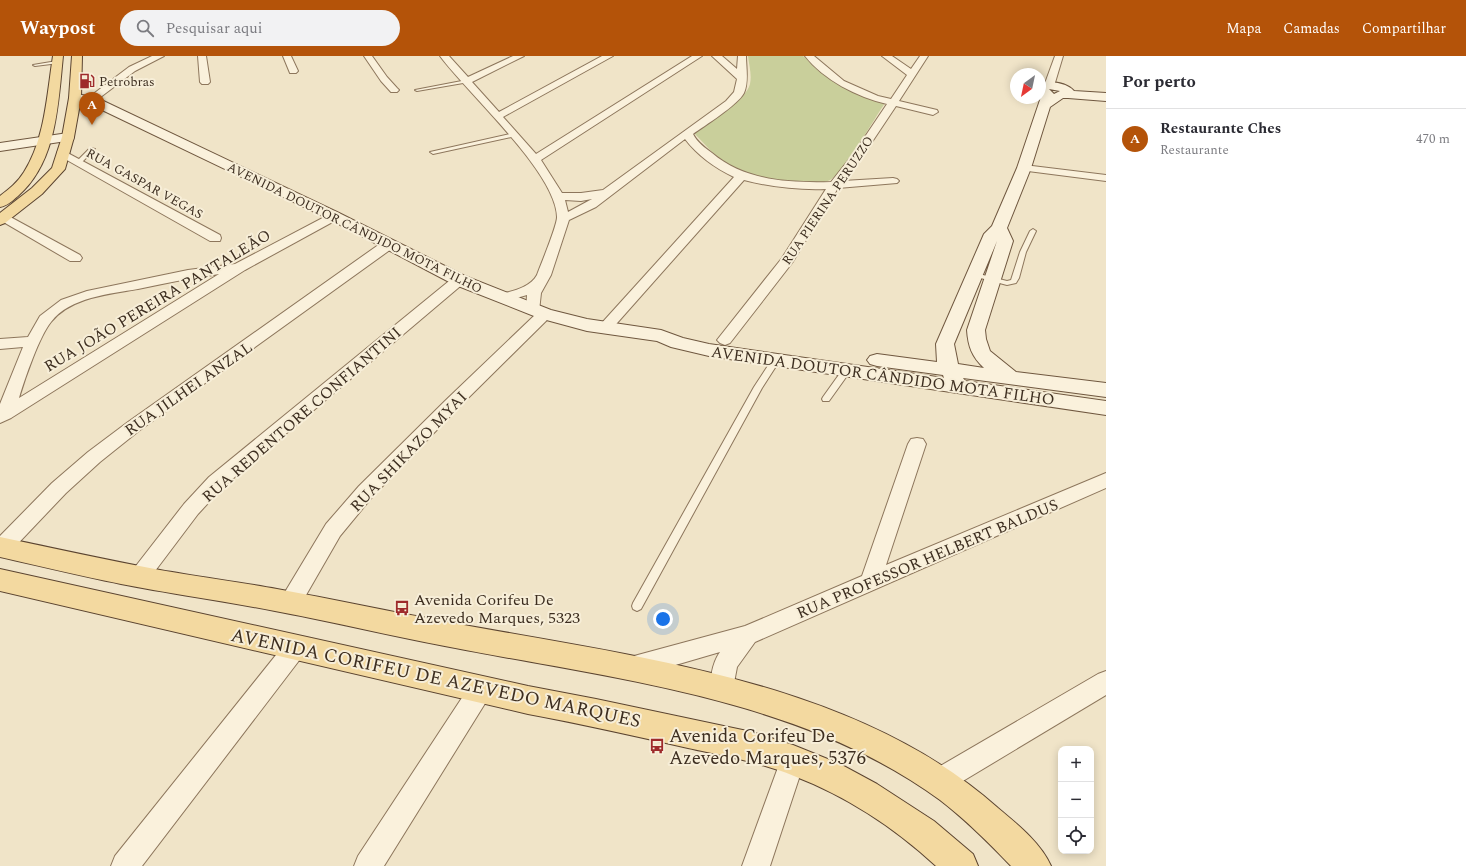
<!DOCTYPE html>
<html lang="pt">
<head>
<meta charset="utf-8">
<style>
  :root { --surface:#fff; --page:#f2f2f3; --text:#2b2b33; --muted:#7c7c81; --line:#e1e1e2; --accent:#b45309 }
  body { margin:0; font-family:Spectral,serif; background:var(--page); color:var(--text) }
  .controls { position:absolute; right:12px; bottom:12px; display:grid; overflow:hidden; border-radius:8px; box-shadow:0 2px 10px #0003 }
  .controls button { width:36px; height:36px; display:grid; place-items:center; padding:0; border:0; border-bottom:1px solid var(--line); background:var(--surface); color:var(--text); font:20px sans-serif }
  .compass { position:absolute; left:1010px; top:12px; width:36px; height:36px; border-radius:50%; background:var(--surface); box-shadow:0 2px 10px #0003; rotate:213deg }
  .you { position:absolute; left:663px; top:563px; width:14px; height:14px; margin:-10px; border:3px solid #fff; border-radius:50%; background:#1a73e8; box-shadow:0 0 0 6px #1a73e833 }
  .badge { display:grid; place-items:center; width:26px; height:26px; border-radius:50%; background:var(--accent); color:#fff; font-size:13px; font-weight:700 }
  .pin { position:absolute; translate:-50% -33px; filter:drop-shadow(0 1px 2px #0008) }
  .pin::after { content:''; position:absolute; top:21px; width:14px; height:12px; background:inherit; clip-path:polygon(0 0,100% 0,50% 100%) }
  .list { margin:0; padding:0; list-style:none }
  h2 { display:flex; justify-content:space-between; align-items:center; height:52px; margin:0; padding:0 16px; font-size:17px }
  h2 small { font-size:13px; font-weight:400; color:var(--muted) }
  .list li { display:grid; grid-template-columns:26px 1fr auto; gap:12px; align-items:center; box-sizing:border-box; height:60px; padding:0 16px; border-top:1px solid var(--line) }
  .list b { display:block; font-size:15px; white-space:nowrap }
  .list p { margin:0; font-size:13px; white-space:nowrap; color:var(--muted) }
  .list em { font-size:13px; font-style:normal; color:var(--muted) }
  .icon { flex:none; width:22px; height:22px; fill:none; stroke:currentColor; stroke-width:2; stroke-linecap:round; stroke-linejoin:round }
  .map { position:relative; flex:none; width:1106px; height:810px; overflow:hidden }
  header { display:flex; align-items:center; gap:24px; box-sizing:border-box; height:56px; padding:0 20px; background:var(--accent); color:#fff }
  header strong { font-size:19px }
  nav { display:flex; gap:22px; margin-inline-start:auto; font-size:14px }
  .search { width:280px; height:36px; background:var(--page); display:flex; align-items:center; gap:10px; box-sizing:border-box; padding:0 14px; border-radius:22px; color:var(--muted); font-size:15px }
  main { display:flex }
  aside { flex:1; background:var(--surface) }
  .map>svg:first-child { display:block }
  .green { fill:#c9cf9b }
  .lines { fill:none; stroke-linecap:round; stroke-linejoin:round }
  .lane-casing { stroke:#8d765c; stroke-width:2 }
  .street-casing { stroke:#8d765c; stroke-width:2 }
  .secondary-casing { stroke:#6f573f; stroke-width:2 }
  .primary-casing { stroke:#5b4430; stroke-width:2 }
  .lane { fill:#faf1dc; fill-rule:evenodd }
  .street { fill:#faf1dc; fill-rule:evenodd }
  .secondary { fill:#faf1dc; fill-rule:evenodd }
  .primary { fill:#f3d9a0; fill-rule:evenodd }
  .labels { text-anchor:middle; stroke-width:4; stroke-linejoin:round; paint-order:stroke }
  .far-poi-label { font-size:13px; fill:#3d2e20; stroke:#f7eed8; text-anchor:start }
  .far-street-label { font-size:13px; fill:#3d2e20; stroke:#f7eed8 }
  .street-label { font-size:16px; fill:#3d2e20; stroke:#f7eed8 }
  .poi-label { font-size:16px; fill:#3d2e20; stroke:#f7eed8; text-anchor:start }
  .near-street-label { font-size:19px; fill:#3d2e20; stroke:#f7eed8 }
  .near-poi-label { font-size:19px; fill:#3d2e20; stroke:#f7eed8; text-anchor:start }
</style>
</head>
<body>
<header>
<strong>Waypost</strong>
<div class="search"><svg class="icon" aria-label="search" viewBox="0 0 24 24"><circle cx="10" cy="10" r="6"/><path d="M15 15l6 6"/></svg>Pesquisar aqui</div>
<nav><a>Mapa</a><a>Camadas</a><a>Compartilhar</a></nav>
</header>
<main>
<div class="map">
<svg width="1106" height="810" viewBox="0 0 1106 810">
  <rect width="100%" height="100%" fill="#f0e4c8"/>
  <path class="green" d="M748,0H803L839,28L875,45L885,47C874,63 844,116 830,124C815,133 750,122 734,113C718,105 707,90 694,77C708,67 746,45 750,28C752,19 749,9 748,0Z"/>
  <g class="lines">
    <defs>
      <path id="lane" d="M57,5L59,7L35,10L33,9Z
        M467,24L469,26L417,35L415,34Z
        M514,77L516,78V80L433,98L430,96Z
        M90,92L95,93L81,107H77V105Z
        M1033,173L1036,175L1026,196L1019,222L1016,227L1007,229L973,220V218L975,217L1007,225L1011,224L1020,196L1030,175Z
        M776,301L780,304L762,332L641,553L637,555L633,553L632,550L633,547L754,331L773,302Z
        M846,312L849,313L850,315L849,317L829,345H823L822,343L823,341L843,313Z"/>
      <path id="street" d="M152,0H164L135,15L94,46H88L86,44L88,42L129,11Z
        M198,0H206L210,26L208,28H202L200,26Z
        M283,0H291L298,15L296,17H290Z
        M364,0H372L387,21L397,32L399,34L397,36H391L381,25Z
        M440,0H449L468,21L513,0H524L472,26L499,56L602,0H613L503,61L536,98L692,0H702L541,104L562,137H581L603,134L726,45L734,36L737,23L712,0H722L737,13L738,0H746C746,11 749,26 744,37C738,49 704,70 693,78C697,86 705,92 712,97C745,125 789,127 831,126L854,97L887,48C857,41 824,24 805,0H814L844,25L878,40L891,43L907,19L882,0H892L911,13L920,0H928L899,45L937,54L938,56L933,59L896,50L862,101L843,125L893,122L897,123L899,125L897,127L838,132L792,207L730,287L725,289L720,287L717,284L782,202L826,133C798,134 771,131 744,124L610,275L605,277L600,275L598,272L600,269L734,121C715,112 698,100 685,83L596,151L569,164L551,219L541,237L539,255L545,254L550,255L552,258L550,261L458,352L373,440L340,480L298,553L290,555L282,553L279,546L326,468L359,430L446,344L537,257H528L526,254L527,239L503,246L498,245L496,242L498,239C512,235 530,232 537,219C541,208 557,170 557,161C556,116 468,38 440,0ZM592,143L568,156L565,144L581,145Z
        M1055,0H1063L1054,30L1049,33L1044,30Z
        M62,94L220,179L221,182L220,185H210L58,99L57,97L58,95Z
        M1024,109L1106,119V125L1020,114L1018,112L1020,110Z
        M334,156L338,157L340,160L338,163L245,214L11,362L0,367V348L23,291L0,293V283L28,281L40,260L61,244L87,235L188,214L235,208ZM219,218L19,342C25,322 39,281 51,266C70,241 110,238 138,233C165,227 192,222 219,218Z
        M3,157L80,199L82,202L80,205H70L0,164V158Z
        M389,184L394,185L396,188L394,191L140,374L100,406L66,437L8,498L0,500V480L52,427L88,396L128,366L384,185Z
        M459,220L464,221L466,224L464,227L223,431L198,458L146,527L139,530L132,527L129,521L132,515L184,448L209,421L454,221Z
        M917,382L923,383L926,388L886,509L1106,417V432L755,586L737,611L733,632L729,640L721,643L713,640C708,628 712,607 720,596L631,622L623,619L620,611L623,603L745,570L862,520L908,388L911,383Z
        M296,581L304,584L307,591L304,598L142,810H111L115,800L288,584Z
        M1106,615V639L948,734L939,738L930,734L926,725L930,716L1098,618Z
        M481,622L489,625L493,633L489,641L384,810H354L358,800L473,625Z
        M793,692L802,695L805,704L770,810H742L784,695Z"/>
      <path id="secondary" d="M1047,26C1056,26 1068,28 1074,35L1106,37V45L1068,42H1063L1050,51L1031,112L1007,172L1013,185L985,274L986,283L990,295L1016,316L1106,327V341L963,322L965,325L1106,345V359L709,300L671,291L657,285L587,275L539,262L453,228L329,163L100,53L88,47L71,45L69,42L71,39L75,38L95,41L339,157L465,220L551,254L587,263L661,274L683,282L709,288L944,322L943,319L877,310L870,308L867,304L870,300L877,298L937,306L936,288L984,178L992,170L1017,112L1042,38L1040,37V28ZM1049,33L1060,35L1054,38ZM997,185L967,274C968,290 972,301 984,312L958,308L954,288Z
        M68,77L73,78L74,81L73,84L0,95V87Z"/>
      <path id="primary" d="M53,0H63C58,48 57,106 18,140C12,145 7,150 0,151V140C9,133 18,126 24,116C45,83 47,38 53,0Z
        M72,0H82L81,42L74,81L65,113L42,138L5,167L0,169V157L32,132L52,112L62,81L69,42Z
        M0,481C53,492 107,504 160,514C199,521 239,526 277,533C327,542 377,553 427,562C616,599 849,619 998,752C1017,768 1041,787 1051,810H1011C989,787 966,764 940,744C801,642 614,623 450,591C391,580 334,566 275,555C224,545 172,538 121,528C81,520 40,510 0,501Z
        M0,513L528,630L596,643L752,676L793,689L840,708L877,728L934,765L973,798L978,810H936C895,772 846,740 794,720C760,706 724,700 688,692C635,680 582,668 528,658L0,535Z"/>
    </defs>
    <use href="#lane" class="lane-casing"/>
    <use href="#street" class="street-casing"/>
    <use href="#secondary" class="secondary-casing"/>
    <use href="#primary" class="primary-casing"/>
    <use href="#lane" class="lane"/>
    <use href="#street" class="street"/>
    <use href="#secondary" class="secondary"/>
    <use href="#primary" class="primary"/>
  </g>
  <defs>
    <symbol id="fuel-bare" viewBox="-9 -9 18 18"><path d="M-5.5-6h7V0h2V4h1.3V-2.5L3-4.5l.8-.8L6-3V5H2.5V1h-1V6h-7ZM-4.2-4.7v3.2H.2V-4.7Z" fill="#9e2a2b" stroke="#f7eed8" stroke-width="2.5" paint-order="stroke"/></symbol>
    <symbol id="bus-bare" viewBox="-9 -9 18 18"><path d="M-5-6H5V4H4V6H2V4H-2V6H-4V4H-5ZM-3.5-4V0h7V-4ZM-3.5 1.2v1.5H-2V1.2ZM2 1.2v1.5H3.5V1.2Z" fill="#9e2a2b" stroke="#f7eed8" stroke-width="2.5" paint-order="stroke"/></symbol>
  </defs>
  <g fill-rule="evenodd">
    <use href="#fuel-bare" x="76" y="14" width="22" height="22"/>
    <use href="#bus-bare" x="391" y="541" width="22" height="22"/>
    <use href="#bus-bare" x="646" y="679" width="22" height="22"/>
  </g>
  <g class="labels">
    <g class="far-poi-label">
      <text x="99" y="30">Petrobras</text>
    </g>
    <g class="far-street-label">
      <text transform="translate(145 127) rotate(29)" y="5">RUA GASPAR VEGAS</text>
      <text transform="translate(827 144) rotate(-56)" y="5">RUA PIERINA PERUZZO</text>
      <text transform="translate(355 171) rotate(26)" y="5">AVENIDA DOUTOR CÂNDIDO MOTA FILHO</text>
    </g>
    <g class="street-label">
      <text transform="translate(157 244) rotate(-31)" y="6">RUA JOÃO PEREIRA PANTALEÃO</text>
      <text transform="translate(883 319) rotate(8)" y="6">AVENIDA DOUTOR CÂNDIDO MOTA FILHO</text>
      <text transform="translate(188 332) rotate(-35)" y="6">RUA JILHEI ANZAL</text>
      <text transform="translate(301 358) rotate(-41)" y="6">RUA REDENTORE CONFIANTINI</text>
      <text transform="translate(408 395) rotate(-46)" y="6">RUA SHIKAZO MYAI</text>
      <text transform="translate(927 502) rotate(-23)" y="6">RUA PROFESSOR HELBERT BALDUS</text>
    </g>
    <g class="poi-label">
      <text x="414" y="549">Avenida Corifeu De<tspan x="414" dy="18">Azevedo Marques, 5323</tspan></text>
    </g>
    <g class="near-street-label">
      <text transform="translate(436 621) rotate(12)" y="7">AVENIDA CORIFEU DE AZEVEDO MARQUES</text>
    </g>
    <g class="near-poi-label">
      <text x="669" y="686">Avenida Corifeu De<tspan x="669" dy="22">Azevedo Marques, 5376</tspan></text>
    </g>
  </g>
</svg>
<div class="controls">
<button>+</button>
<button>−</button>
<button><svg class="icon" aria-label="locate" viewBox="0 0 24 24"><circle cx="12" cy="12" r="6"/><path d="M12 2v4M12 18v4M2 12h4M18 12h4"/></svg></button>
</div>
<svg class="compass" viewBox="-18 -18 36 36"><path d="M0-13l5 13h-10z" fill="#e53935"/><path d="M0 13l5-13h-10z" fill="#7c7c81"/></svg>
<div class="you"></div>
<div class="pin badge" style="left:92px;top:69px">A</div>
</div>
<aside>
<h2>Por perto<small></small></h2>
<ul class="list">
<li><span class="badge">A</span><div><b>Restaurante Ches</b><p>Restaurante</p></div><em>470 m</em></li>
</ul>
</aside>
</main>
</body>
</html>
